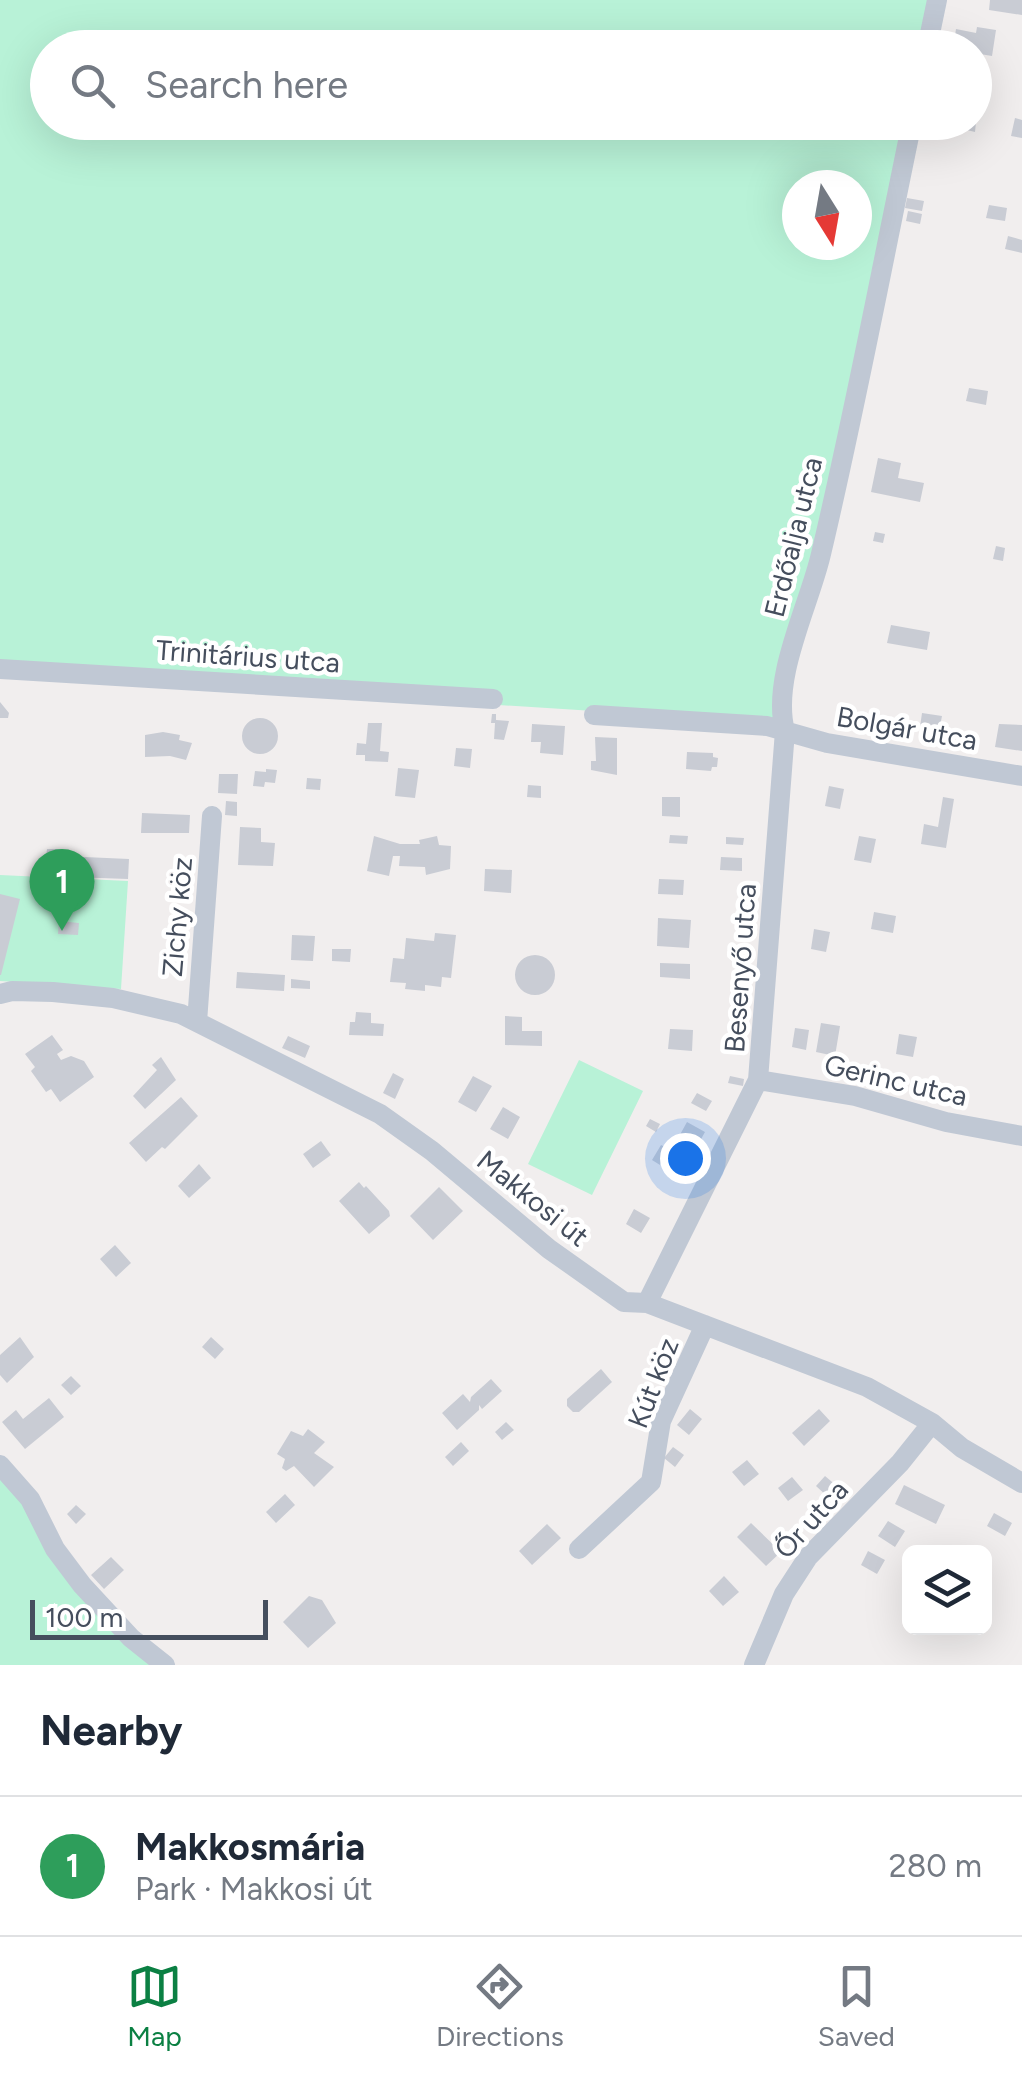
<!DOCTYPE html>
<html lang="en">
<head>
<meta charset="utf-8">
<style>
  :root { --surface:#fff; --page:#f2f2f3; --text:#1f2937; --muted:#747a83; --line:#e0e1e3; --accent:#0b8043 }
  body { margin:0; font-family:Figtree,sans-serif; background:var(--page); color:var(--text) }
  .controls { position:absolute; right:30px; bottom:30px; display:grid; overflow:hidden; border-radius:15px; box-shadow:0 10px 40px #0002 }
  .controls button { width:90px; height:90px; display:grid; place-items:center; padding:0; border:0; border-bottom:2px solid var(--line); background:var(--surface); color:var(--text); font:50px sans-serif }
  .compass { position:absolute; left:782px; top:170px; width:90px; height:90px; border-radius:50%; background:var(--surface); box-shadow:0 10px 40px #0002; rotate:169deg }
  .scale { position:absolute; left:30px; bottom:25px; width:238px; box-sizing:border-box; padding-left:10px; border:5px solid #454e5d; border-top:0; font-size:28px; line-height:35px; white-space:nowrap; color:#454e5d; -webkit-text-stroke:8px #fff; paint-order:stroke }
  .you { position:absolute; left:685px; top:1158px; width:35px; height:35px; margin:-25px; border:8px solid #fff; border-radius:50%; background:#1a73e8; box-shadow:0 0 0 15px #1a73e833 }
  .badge { display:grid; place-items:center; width:65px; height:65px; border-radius:50%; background:var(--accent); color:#fff; font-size:32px; font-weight:700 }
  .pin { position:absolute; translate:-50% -82px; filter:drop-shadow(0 2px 5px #0008) }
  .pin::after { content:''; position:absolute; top:52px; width:35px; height:30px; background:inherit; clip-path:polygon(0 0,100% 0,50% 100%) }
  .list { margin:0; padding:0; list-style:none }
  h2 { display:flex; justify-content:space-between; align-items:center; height:130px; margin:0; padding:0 40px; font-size:42px }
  h2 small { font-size:32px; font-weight:400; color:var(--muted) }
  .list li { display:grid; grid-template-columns:65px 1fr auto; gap:30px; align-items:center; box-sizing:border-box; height:140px; padding:0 40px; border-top:2px solid var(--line) }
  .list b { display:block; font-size:38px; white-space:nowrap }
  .list p { margin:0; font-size:32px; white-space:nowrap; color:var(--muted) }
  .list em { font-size:32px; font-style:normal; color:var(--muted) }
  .icon { flex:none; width:55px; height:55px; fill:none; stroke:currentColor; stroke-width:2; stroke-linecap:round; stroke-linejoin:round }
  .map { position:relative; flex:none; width:1022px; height:1665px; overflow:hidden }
  .search { position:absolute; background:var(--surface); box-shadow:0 10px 40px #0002; left:30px; right:30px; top:30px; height:110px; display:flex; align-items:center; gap:25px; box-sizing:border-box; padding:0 35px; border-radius:55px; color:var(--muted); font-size:38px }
  .sheet { height:270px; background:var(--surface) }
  nav { display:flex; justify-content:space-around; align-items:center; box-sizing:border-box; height:140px; border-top:2px solid var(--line); background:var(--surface); font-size:28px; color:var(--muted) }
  nav a { display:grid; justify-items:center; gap:5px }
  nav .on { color:var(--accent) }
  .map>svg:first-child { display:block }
  .green { fill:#b8f2d7; fill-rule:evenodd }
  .building { fill:#c9ccd4 }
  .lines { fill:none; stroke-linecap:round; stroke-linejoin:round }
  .minor { stroke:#c0c8d4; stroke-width:20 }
  .labels { text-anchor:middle; stroke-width:9; stroke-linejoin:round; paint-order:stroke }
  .street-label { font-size:28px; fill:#454e5d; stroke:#fff }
</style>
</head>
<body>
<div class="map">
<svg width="1022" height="1665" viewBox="0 0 1022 1665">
  <rect width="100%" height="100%" fill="#f1eeee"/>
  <path class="green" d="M0,0H937L927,47L48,48V122L912,123L782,719L594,711L0,673ZM797,185H857V245H797Z
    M0,875L128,881L121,989L0,981Z
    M579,1060L643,1091L592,1195L528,1164Z
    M0,1472L161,1665H0Z"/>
  <path class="building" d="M990,0H1022V15L989,10Z
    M977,27L996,30L992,56L974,53V48L953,47L956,29L976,33Z
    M1015,118L1022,120V138L1011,136Z
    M934,122H976L975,132Z
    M907,198L924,201L922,211L905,208Z
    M989,205L1007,208L1005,221L986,218Z
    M908,211L922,214L920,224L906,221Z
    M1008,236L1022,240V253L1005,249Z
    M969,388L988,391L986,405L966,401Z
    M878,458L901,463L898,478L924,483L920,502L871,492Z
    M875,532L885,534L883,543L873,541Z
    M996,546L1005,548L1003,561L993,559Z
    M891,625L930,632L927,650L887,643Z
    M0,702L9,713L8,718H0Z
    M922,713L942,716L939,731L920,727Z
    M492,714H496V720L509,721L504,740L494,739L495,723H491Z
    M242 736a18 18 0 1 1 36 0a18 18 0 1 1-36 0Z
    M368,723H382L380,751L389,752L388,762L365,761V755H356L357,743L366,744Z
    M532,724L565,726L563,755L540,753L541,742H531Z
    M999,724L1022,725V751L995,747Z
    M163,732L180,735L179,740L192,743L186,760L170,756L145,757V735Z
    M595,737L617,738V775L591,770V761H596Z
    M456,748L472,749L470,768L454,766Z
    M687,752L713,753V757L718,758L717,767H712L711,771L686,769Z
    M398,768L419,770L415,798L395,796Z
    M266,769L277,770L275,783L265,782L264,787L253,786L255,771L266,772Z
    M219,774H238L237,794L218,793Z
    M307,778L321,779L320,790L306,789Z
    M528,785L541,786V798L527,797Z
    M829,786L844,789L840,809L825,806Z
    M662,797H680V817L662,816Z
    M943,797L954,799L946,848L921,844L924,824L938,827Z
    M226,801L237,802V816L225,815Z
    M142,813L190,815L189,833H141Z
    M240,827L261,828V842L275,843L273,866L238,865Z
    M670,835L688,836L687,844L669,843Z
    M374,836L400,844H420L419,840L437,836L439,845L451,846L450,869L426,875L425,867L399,866L400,856H393L389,876L367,871Z
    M859,836L876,839L871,863L854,860Z
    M726,837L744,838L743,845L726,844Z
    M47,849H63L62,856L129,859L128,879L43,876Z
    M721,857L742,858V871L720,870Z
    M485,869L512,870L511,893L484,891Z
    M659,879L684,880L683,895L658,894Z
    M0,894L20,899L1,975H0Z
    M874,912L896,916L893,933L871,929Z
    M658,918L691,920L689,948L657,946Z
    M59,921L79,923L78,935L58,934Z
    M814,929L830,932L826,952L811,949Z
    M435,933L456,935L451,978L442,977L441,987L425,985V991L405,989L406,983L390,982L393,958L404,959L406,938L434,941Z
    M292,935L315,936L313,961L291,960Z
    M332,949H351L350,962L332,961Z
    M515 975a20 20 0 1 1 40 0a20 20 0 1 1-40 0Z
    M660,963L690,964V979L660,977Z
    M237,972L285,975L284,991L236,988Z
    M291,979L310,981V989L291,988Z
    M356,1012L371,1013V1023L384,1024L383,1036L349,1035L350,1022H355Z
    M505,1016L522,1017V1031H542V1046L505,1045Z
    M821,1023L840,1026L835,1056L816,1052Z
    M795,1028L809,1030L806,1050L792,1047Z
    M670,1029L693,1030L692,1051L668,1049Z
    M899,1034L917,1037L913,1057L896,1054Z
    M52,1035L63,1050L57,1054L61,1060L71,1056L84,1061L94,1077L60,1102L51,1089L46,1092L31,1071L35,1067L25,1054Z
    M288,1036L310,1046L305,1058L282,1048Z
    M161,1057L176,1080L145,1109L133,1096L157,1070L152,1065Z
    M393,1073L404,1079L395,1099L383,1093Z
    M473,1076L492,1086L476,1112L458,1102Z
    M730,1076L744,1079L743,1086L728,1083Z
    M697,1093L712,1101L706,1111L691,1103Z
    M181,1097L198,1116L165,1149L162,1147L146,1162L129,1143Z
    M503,1107L520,1117L508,1139L490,1129Z
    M650,1119L660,1124L656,1132L646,1126Z
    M687,1122L705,1132L695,1150L677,1140Z
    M321,1141L331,1155L313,1168L303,1154Z
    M661,1145L669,1149L660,1165L652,1160Z
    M199,1164L211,1178L189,1198L178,1186Z
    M359,1182L364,1188L366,1186L389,1211L390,1216L369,1234L339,1201Z
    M439,1187L463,1211L433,1240L410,1216Z
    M634,1209L650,1218L641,1233L626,1224Z
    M115,1245L131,1263L116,1277L100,1259Z
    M20,1337L34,1357L7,1383L0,1375V1355Z
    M211,1337L224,1349L215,1359L202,1347Z
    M601,1369L612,1382L579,1412H573L567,1406V1399Z
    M71,1376L81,1386L71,1395L61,1385Z
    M491,1379L502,1391L482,1409L479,1405V1410L457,1430L442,1413L463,1394L470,1402L471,1397Z
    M49,1398L64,1417L25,1449L2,1422L16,1410L23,1419Z
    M690,1409L702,1419L689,1435L677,1425Z
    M819,1409L830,1421L804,1446L792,1433Z
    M506,1422L514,1430L502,1440L495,1432Z
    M308,1429L325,1442L314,1453L334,1467L314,1487L294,1466L286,1471L282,1468L285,1459L277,1454L291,1431L303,1436Z
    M461,1442L469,1451L453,1466L445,1457Z
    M673,1447L684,1455L675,1467L664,1458Z
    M747,1460L759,1474L744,1486L732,1472Z
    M825,1476L838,1487L829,1498L816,1486Z
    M792,1477L803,1490L788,1501L778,1488Z
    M904,1485L945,1505L936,1524L895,1504Z
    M285,1494L295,1505L276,1523L266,1512Z
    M76,1505L86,1514L76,1524L67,1514Z
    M994,1513L1012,1523L1005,1536L987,1526Z
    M888,1521L905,1531L895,1547L878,1536Z
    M751,1523L781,1552L766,1566L737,1537Z
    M547,1524L561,1538L532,1565L519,1551Z
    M868,1551L885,1560L877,1574L861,1565Z
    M111,1557L124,1570L104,1589L91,1575Z
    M724,1576L739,1592L723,1606L709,1591Z
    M309,1596L322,1600L336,1623L308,1648L283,1622Z"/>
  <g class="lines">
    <path class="minor" d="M927,48L937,0
      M0,669L493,699
      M594,715L767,726L827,743L1022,776
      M0,994L12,991L53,992L113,998L181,1014L380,1114L432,1151L549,1249L624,1302L647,1303L867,1387L932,1423L962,1448L1022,1483
      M197,1022L212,816
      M758,1080L855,1096L946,1122L1022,1136
      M647,1303L758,1080L785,731C771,678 809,606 821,554C855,411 882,266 912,122
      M0,1465L30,1499L55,1549L82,1585L131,1638L165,1665
      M579,1549L651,1482L661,1421L705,1325
      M754,1665L784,1594L808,1557L900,1463L932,1423"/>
  </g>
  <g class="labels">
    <g class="street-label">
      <text transform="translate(793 537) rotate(-76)" y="10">Erdőalja utca</text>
      <text transform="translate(248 656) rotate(4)" y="10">Trinitárius utca</text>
      <text transform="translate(907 728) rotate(10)" y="10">Bolgár utca</text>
      <text transform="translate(177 917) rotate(-85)" y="10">Zichy köz</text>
      <text transform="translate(740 968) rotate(-86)" y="10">Besenyő utca</text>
      <text transform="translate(896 1080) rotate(13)" y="10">Gerinc utca</text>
      <text transform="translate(533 1198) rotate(39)" y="10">Makkosi út</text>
      <text transform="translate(653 1383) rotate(-69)" y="10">Kút köz</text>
      <text transform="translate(811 1519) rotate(-48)" y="10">Őr utca</text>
    </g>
  </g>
</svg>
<div class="controls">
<button><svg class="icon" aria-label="layers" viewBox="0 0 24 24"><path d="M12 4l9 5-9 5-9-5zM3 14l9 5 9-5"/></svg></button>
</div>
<svg class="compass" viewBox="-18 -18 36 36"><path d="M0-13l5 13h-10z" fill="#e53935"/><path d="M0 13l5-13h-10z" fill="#747a83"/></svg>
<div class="scale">100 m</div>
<div class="you"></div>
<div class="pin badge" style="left:62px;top:931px;background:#2e9e5b">1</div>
<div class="search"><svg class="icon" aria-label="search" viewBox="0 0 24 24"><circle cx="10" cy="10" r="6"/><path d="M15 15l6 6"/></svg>Search here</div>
</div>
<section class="sheet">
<h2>Nearby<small></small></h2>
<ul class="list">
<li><span class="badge" style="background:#2e9e5b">1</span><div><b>Makkosmária</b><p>Park · Makkosi út</p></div><em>280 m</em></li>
</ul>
</section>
<nav>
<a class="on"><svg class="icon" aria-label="map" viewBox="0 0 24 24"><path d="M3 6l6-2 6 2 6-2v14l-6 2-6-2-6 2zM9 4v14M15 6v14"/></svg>Map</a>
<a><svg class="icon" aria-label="directions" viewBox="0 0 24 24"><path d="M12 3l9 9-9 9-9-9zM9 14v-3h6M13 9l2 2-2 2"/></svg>Directions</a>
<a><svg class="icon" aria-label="saved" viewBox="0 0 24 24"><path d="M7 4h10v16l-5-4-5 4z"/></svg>Saved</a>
</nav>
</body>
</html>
